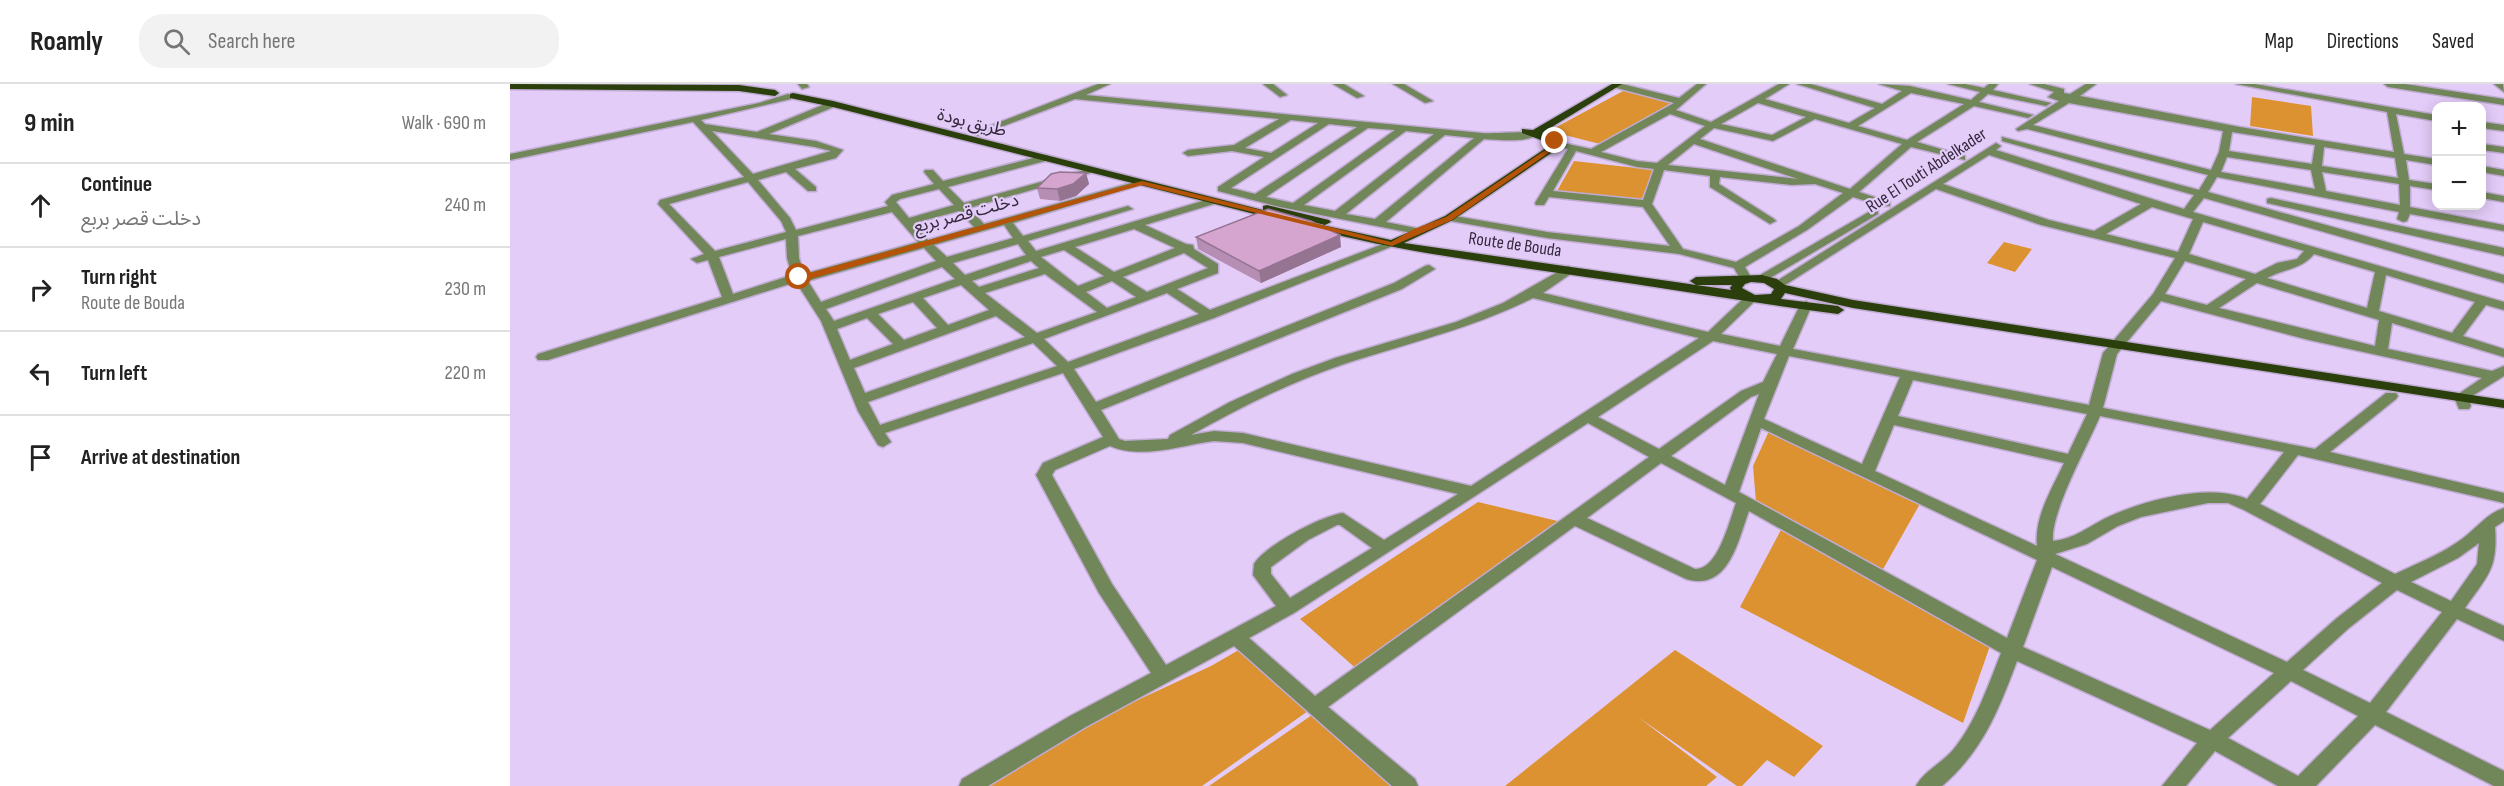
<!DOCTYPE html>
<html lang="en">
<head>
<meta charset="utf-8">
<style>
  :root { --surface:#fff; --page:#f2f2f2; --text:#222; --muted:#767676; --line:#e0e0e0 }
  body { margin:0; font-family:"Sofia Sans Condensed","Noto Sans Arabic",sans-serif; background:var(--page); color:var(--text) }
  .controls { position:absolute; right:18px; top:18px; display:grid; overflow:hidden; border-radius:12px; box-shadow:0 3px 15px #0003 }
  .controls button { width:54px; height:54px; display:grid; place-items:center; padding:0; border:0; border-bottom:2px solid var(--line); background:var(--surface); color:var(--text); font:30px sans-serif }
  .stop { position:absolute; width:18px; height:18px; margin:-14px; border:4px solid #b45309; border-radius:50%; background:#fff }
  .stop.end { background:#b45309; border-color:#fff; box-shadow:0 2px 6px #0008 }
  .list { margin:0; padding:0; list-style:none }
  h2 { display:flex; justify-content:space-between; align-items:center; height:78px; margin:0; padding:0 24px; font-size:26px }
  h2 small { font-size:20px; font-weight:400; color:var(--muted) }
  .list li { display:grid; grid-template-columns:39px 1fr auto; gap:18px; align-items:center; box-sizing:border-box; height:84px; padding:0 24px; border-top:2px solid var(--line) }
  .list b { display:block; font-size:22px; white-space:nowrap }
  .list p { margin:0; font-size:20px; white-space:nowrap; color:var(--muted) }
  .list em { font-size:20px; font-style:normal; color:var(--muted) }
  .icon { flex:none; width:33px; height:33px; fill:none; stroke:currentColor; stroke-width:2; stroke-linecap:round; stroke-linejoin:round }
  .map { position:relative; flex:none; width:1994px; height:702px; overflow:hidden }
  header { display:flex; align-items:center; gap:36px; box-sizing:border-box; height:84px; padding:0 30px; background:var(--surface); border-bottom:2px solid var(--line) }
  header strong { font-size:28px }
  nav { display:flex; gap:33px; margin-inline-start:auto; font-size:21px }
  .search { width:420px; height:54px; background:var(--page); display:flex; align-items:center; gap:15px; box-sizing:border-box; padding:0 21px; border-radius:24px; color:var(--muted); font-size:22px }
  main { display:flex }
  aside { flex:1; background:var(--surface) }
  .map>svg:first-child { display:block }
  .green { fill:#dc9230 }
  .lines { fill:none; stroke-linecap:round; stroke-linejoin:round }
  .minor-casing { stroke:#c0abd3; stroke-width:3 }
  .major-casing { stroke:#c0abd3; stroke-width:3 }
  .minor { fill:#718659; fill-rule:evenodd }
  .major { fill:#2a3f0b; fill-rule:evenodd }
  .wall { fill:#b78eb3 }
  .shaded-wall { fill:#957492 }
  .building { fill:#d5a5d0; stroke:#957492; stroke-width:1.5 }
  .route { fill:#b45309 }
  .labels { text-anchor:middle; stroke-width:4.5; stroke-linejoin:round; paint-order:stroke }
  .far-street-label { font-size:18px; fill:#34283d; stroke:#e3ccf8 }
</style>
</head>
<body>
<header>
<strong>Roamly</strong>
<div class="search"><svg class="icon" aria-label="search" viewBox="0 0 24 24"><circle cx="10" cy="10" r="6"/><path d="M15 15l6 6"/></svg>Search here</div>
<nav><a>Map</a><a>Directions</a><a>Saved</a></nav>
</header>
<main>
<aside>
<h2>9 min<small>Walk · 690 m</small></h2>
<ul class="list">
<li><svg class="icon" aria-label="ahead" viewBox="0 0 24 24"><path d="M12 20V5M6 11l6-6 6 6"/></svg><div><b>Continue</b><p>دخلت قصر بربع</p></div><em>240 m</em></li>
<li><svg class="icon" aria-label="right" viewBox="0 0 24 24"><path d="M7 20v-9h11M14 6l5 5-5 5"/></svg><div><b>Turn right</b><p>Route de Bouda</p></div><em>230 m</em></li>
<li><svg class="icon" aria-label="left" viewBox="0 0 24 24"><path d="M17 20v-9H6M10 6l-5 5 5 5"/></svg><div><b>Turn left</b></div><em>220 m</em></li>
<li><svg class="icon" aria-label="arrive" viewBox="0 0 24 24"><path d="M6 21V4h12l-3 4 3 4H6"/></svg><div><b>Arrive at destination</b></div></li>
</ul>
</aside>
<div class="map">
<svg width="1994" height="702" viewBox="0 0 1994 702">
  <rect width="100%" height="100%" fill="#e3ccf8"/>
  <path class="green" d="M1115,6L1163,18L1090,60L1039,47Z
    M1742,13L1801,22L1803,52L1740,42Z
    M1064,77L1144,86L1131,117L1047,107Z
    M1494,158L1522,165L1505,188L1477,179Z
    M1259,347L1411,418L1372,487L1246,418L1243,382Z
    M968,418L1056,439L850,588L790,535Z
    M1272,444L1481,559L1453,639L1230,523Z
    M734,563L798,627L692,702H475L578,639L701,582Z
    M1165,566L1313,662L1284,693L1257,676L1232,702H1227L1128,633L1207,693L1196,702H995Z
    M802,631L887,702H699Z"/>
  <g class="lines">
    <defs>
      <path id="minor" d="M288,0H297L299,3L292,5Z
        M588,0H600L576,11L972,49C983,50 1023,46 1029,50C1016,59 990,56 974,55L876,138L911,145V149L907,150L770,123L708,107V103L754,73L722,67L678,72L673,69L678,66L724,61L769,35L565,15L467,52L459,50ZM781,36L808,39L761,69L735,64ZM819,40L847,43L745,110L721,104ZM858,44L885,46L783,119L756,113ZM896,47L924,50L825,127L794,121ZM935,51L964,54L865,135L836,130Z
        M753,0H763L777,11L770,13Z
        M823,0H834L854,12L847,14Z
        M883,0H894L923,17L915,19Z
        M1102,0H1112L1169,14L1187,0H1196L1166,26L1201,38L1269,0H1279L1255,15L1339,39L1365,24L1287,0H1301L1372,20L1392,7L1369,0L1400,2L1461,16L1470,8L1438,0H1455L1474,4L1479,0H1488L1483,6L1541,19L1536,22L1478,10L1469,18L1523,31L1518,34L1464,22L1407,58L1455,72V76L1401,63L1349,108L1380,118V122H1372L1343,113L1297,146L1235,183L1242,195L1236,199L1232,198L1224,184L1169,170L1037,154L935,136L933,134L939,131L1037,148L1160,162L1133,123L1039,113L1034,121H1026L1025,119L1058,65L1044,61V57L1081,65L1164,19L1103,3ZM1401,9L1454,20L1397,56L1348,42ZM1248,19L1296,33L1262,51L1211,40ZM1160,30L1195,42L1147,79L1127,77L1091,68ZM1305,35L1392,60L1340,105L1190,55L1204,44L1263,57ZM1184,60L1288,95L1158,81ZM1066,67L1127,83L1144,85L1133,116L1043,107ZM1154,86L1200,92V103L1260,140L1266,137L1264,135L1209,100L1210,93L1282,101L1305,100L1333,109L1289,142L1226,178L1173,165L1142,120Z
        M1520,0H1534L1554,5V9L1560,10L1576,0H1586L1570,12L1730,43L1884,68L1877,28L1726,0H1745L1926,31V37L1886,30L1894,70L1926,75V81L1896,76L1899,96L1926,100V106L1900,102V123L1994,141V147L1900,130L1897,137L1893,138L1887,135L1889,128L1707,93L1698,108L1994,191V199L1694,114L1683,128L1994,218V226L1976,221L1953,252L1994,265V273L1882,239L1878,265L1982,287L1994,282V292L1959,314L1961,322L1959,325H1949L1944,313L1972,294L1799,256L1651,217L1607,270L1593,324L1805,365L1876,309H1886L1888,312L1886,315L1820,368L1994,409V419L1788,371L1750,420L1885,490C1908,479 1932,470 1952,455C1967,444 1976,430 1994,424V437L1985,443C1988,485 1978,491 1955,524L1994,542V557L1947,535L1876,628L1994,687V702H1984L1865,641L1806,702H1768L1705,667L1676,702H1652L1687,659L1507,577C1489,625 1473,667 1432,702H1406C1414,687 1432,679 1443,666C1466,638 1478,602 1491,569L1239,427C1228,456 1219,508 1176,495L1065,442L818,623L905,695L908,702H882L724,562L574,644L478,702H449L452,695L560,632L641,589L589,509L526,391L533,379L593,353L553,289L375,349L381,358L373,363L368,361L348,327L311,237L286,198L38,276H28L26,273L28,270L212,213L198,176L187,179L181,175L194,170L148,120L150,116L234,93L183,38L0,76V70L249,19L278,10L281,11V15L191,36L195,40L247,48L320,18H326V22L259,50L306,57L333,66L326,74L285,85L306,103V107H298L276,88L248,96L280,134L286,146L378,122L375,118L382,111L424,100L414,88L415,86H423L433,97L535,71L539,72V76L438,103L454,119L582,84L587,87L459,124L474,140L628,97L637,99L503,139L513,152L618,122L623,125L518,157L526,167L699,115H707V119L635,141L676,160L683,161L684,165L708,180V189L667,205L700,226L878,158H886L888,160L704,234L564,285L586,318L884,199L915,182L919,181L925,185L892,205L591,326L609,355L615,357L658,355L660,351L720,318L782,290L825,274L946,238L993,219L1058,182L1064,186L1062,189L1033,209L1198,248L1237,211H1245L1247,214L1245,217L1211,250L1270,262L1290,221L1296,217L1302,221L1283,265L1579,321L1593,269L1643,210L1665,174L1531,141L1426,105L1272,203H1264L1262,200L1486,59L1491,62L1486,66L1674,125L1684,111L1492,57V53L1689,106L1698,91L1517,45L1508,47L1506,45L1549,17L1538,13L1544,8ZM1559,19L1713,47L1709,68L1701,86L1523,41ZM202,47L305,63L321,67L243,90ZM1722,48L1805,61L1802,80L1719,67ZM1814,63L1885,74L1888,94L1812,82ZM1479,71L1631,120L1584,147L1539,136L1433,100ZM1717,73L1801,86L1805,105L1711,88ZM1812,88L1889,100L1890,121L1816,107ZM238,98L271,137L276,148L205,167L159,120ZM429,105L444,121L399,134L386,118L390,115ZM1642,123L1683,135L1668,168L1596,150ZM449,127L464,143L418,156L404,139ZM382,128L408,158L294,190L289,174L288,152ZM1693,138L1794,167L1787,175L1767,179L1745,190L1679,170ZM494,141L503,154L437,173L424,161ZM624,145L665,164L604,188L565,163ZM276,155L277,174L282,191L223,210L209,173ZM508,160L516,171L455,191L443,179ZM414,164L426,177L311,218L298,197ZM554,166L594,192L568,202L531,173ZM674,169L698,184L637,208L613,193ZM1804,170L1865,188L1857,224L1757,194C1774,185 1792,185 1804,170ZM521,177L529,184L469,203L462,197ZM1675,177L1736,195L1697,221L1655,210ZM432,183L445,195L324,237L316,225ZM535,190L587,228L527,249L475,209ZM1876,191L1965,218L1942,249L1869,227ZM602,197L626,213L597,224L576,208ZM1747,199L1869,236L1865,262L1709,224ZM451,201L479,226L438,241L413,214ZM657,209L689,230L558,278L534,255ZM1023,214L1189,254L961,402L733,349L704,347L681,351C730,323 781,298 834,280C898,259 963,244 1023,214ZM403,218L427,244L394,256L368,230ZM486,232L515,253L355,309L344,284ZM357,234L383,260L340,276L327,245ZM1203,257L1267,270L1253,298L1231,307L1149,365L1088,333ZM523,259L547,282L370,341L358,318ZM1279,272L1390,293L1352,380L1254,335ZM1403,296L1577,330L1558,370L1388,332ZM1249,310L1215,401L1161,372L1241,313ZM1590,332L1774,368L1737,415C1698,399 1635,416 1598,433C1579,442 1565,455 1543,457C1540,429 1578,361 1590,332ZM1078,339L1139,373L805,612L739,554L784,529ZM1384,341L1554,379C1542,405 1524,433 1527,462L1365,387ZM1251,344L1527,476L1497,554L1229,408ZM704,357L733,359L948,410L874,456L833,429C811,432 756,461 744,480L743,491L766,522L656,581L602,500L542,391L545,386L600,362C632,376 671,361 704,357ZM1151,379L1226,419C1219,438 1208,486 1185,485L1077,434ZM1698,419H1718L1734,426L1872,499L1827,534L1777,578L1545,470L1577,460L1608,442L1631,433ZM827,441H830L862,464L780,514L761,490V483L798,456ZM1969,459L1967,480L1941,517L1901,498L1948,474ZM1542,483L1764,589L1700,646L1513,563ZM1887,506L1932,528L1860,619L1793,586L1839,544ZM1781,597L1848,632L1788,692L1718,654Z
        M1874,0H1895L1994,15V21L1878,3Z
        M1984,0H1993L1994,8Z
        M1972,38L1994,41V47L1972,44Z
        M1972,60L1994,63V69L1972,66Z
        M1972,82L1994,86V92L1972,88Z
        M1972,108L1994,112V118L1972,114Z
        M1761,114L1994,164V172L1757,119V115Z
        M1364,125L1368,126V130L1255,197H1247L1245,194Z"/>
      <path id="major" d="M0,0L229,1L265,6L269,9L265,12L229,7L0,5Z
        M1102,0H1112L1032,49L1048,55L1052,61L1050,63L943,136L894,159L1221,206L1220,204L1222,201H1186L1180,197L1186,193L1252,191L1267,195L1275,201L1343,216L1994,316V324L1343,224L1275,209L1271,215L1328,222L1334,226L1328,230C1244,219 1161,205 1076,193C983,179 890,168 799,144L797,142L803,139L881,156L935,132L1042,60L1012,49V45L1023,46ZM1241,198L1254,199L1264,205L1261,210L1245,211L1232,204L1235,200Z
        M283,9L323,17L753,126V122L757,121L819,136L821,138L815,141L772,131V135L768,136L323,23L280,14V10Z"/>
    </defs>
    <use href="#minor" class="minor-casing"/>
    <use href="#major" class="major-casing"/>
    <use href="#minor" class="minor"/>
    <use href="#major" class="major"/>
  </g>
  <path class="wall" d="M576,89L579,100L566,112L550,117L530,115L527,104Z
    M686,153L831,163L751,199L688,165Z"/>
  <path class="shaded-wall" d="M576,89L579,100L566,112L550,117L547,105Z
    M830,151L831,163L751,199L749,187Z"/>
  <path class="building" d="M550,88L576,89L563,100L547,105L527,104L541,90Z
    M758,125L801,137L830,151L749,187L686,153Z"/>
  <path class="route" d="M1045,55L1050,59L1047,63L942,136L882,162L632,101L293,197H288L285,193L632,97L881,158L904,145L936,133L1043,61L1041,57Z"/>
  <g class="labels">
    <g class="far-street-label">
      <text transform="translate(462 38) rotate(14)" y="6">طريق بودة</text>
      <text transform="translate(1416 86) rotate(-33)" y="6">Rue El Touti Abdelkader</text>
      <text transform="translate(456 129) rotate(-15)" y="6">دخلت قصر بربع</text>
      <text transform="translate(1005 160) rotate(8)" y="6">Route de Bouda</text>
    </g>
  </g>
</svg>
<div class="controls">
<button>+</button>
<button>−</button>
</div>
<div class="stop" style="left:289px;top:193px"></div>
<div class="stop end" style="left:1045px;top:57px"></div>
</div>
</main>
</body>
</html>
